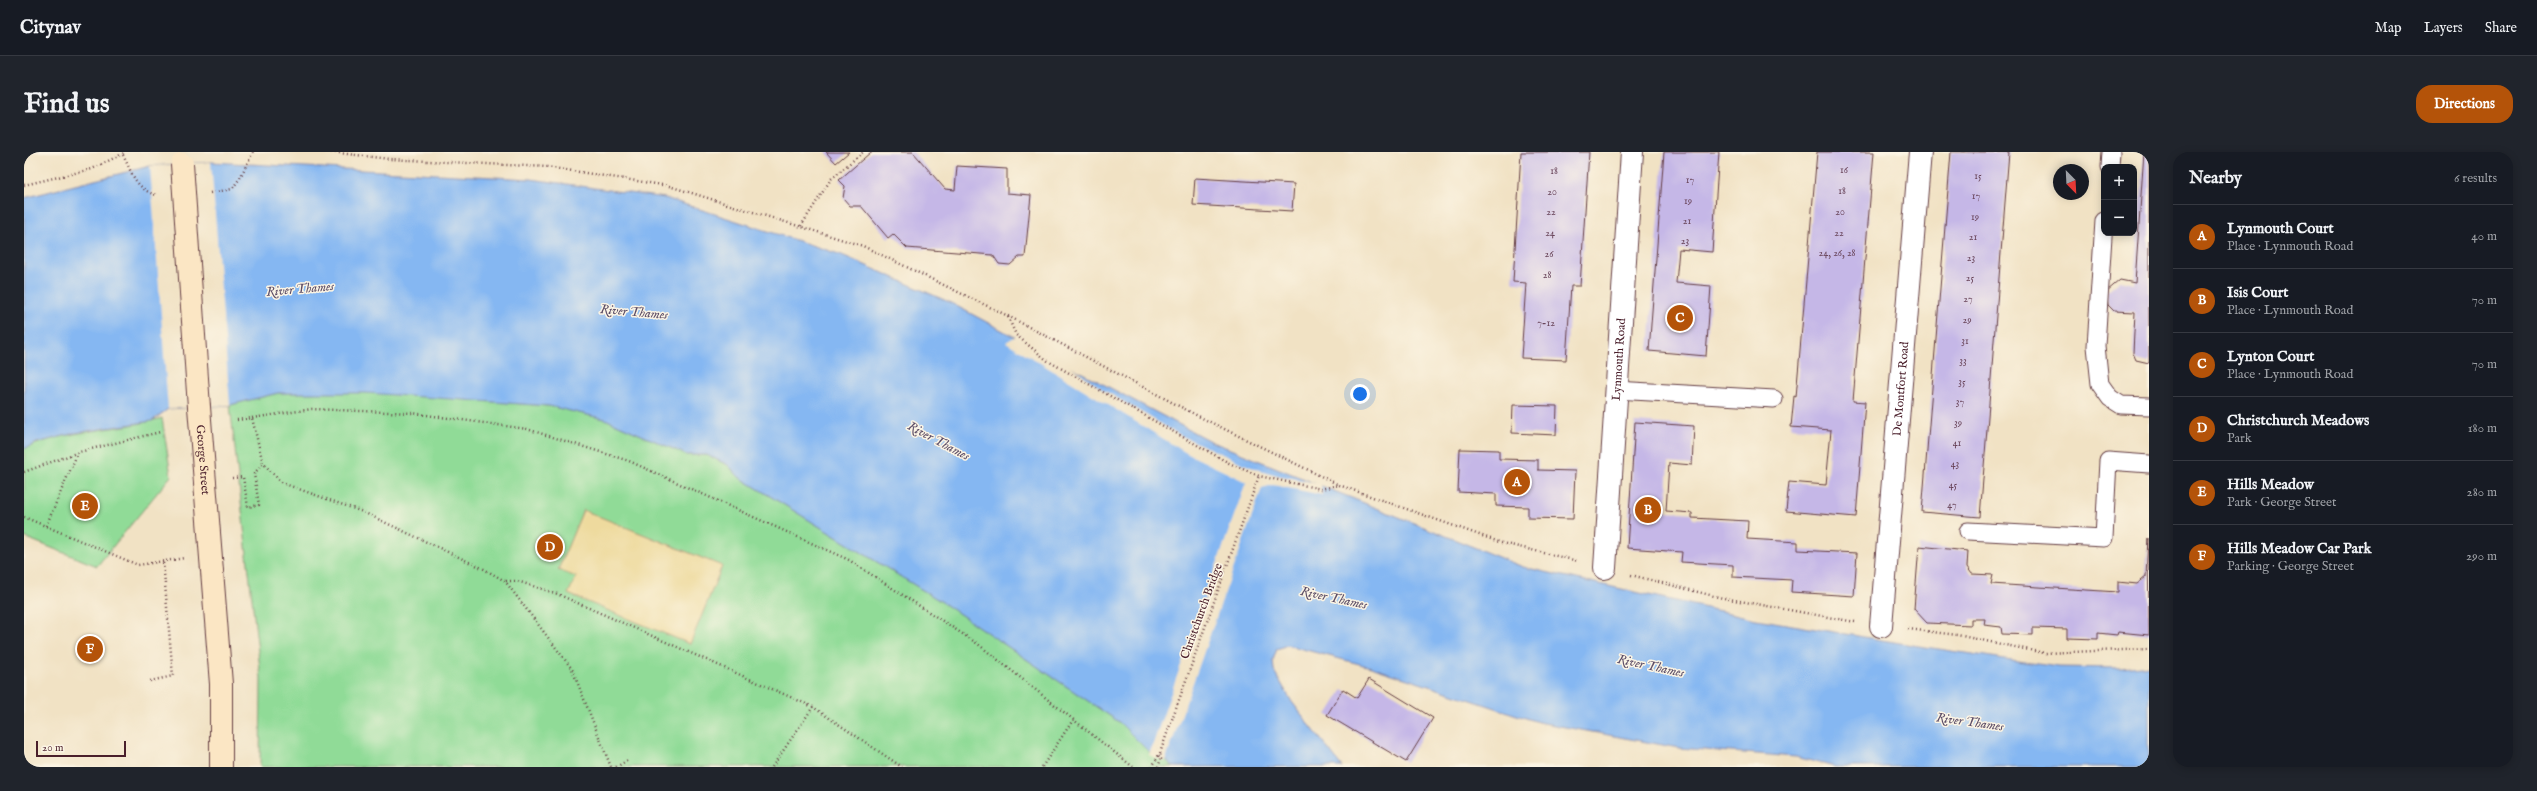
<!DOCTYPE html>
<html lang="en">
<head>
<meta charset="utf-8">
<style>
  :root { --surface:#171b24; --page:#20242c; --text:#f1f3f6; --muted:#9ea1a6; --line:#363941; --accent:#b45309 }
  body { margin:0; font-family:"IM FELL English",serif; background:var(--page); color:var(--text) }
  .controls { position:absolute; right:12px; top:12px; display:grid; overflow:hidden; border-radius:8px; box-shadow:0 2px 10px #0003 }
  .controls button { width:36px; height:36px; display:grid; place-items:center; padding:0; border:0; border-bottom:1px solid var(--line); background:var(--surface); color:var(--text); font:20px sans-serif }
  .compass { position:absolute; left:2029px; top:12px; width:36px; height:36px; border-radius:50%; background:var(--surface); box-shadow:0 2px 10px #0003; rotate:156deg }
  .scale { position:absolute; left:12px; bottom:10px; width:90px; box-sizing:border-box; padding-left:4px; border:2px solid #4a1f2b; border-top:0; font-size:11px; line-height:14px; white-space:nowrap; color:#4a1f2b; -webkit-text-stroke:3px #fcf5e5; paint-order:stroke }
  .you { position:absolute; left:1336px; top:242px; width:14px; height:14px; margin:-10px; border:3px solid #fff; border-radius:50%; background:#1a73e8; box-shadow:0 0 0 6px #1a73e833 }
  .badge { display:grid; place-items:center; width:26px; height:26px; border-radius:50%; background:var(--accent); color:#fff; font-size:13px; font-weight:700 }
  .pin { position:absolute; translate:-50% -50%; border:2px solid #fff; box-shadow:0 1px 4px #0006 }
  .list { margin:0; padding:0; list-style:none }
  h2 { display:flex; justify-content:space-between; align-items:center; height:52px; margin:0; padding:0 16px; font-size:17px }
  h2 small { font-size:13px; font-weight:400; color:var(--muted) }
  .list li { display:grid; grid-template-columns:26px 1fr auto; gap:12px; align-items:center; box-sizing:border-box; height:64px; padding:0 16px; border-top:1px solid var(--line) }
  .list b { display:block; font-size:15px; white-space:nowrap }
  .list p { margin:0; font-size:13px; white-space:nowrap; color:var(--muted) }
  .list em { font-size:13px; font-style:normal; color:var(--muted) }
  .map { position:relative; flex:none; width:2125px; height:615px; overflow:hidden; border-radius:16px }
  header { display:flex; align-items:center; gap:24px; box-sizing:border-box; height:56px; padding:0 20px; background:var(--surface); border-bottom:1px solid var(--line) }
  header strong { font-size:19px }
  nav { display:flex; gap:22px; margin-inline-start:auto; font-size:14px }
  .intro { display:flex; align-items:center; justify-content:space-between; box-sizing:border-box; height:96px; padding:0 24px }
  h1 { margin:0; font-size:28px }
  .button { padding:10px 18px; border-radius:16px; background:var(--accent); color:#fff; font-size:14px; font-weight:700 }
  main { display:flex; gap:24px; padding:0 24px }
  aside { flex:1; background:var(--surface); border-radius:16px; box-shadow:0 2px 10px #0003 }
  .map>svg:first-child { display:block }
  .green { fill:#90db97; stroke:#6d7d61 }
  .sand { fill:#eeda9e; stroke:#9c7c64 }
  .water { fill:#85b7f2; stroke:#686b8e }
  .pier { fill:#f1e2c4 }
  .building { fill:#c5b7e7 }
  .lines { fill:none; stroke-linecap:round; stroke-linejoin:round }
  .service-casing { stroke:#633c42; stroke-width:19 }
  .minor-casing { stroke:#633c42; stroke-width:24 }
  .secondary-casing { stroke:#633c42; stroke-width:24 }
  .path { stroke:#633c42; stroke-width:2.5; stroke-dasharray:1 3; stroke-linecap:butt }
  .service { stroke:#fff; stroke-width:17 }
  .minor { stroke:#fff; stroke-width:22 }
  .secondary { stroke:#fbe6c4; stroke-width:22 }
  .secondary-bridge-casing { stroke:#633c42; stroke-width:24; stroke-linecap:butt }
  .secondary-bridge { stroke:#fbe6c4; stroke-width:22 }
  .labels { text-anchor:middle; stroke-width:3; stroke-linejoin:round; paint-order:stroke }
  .number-label { font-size:10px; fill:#69455a }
  .street-label { font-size:12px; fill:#4a1f2b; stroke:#fcf5e5 }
  .water-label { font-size:13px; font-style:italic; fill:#5c4d67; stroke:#fcf5e5 }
</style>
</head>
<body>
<header>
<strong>Citynav</strong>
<nav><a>Map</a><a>Layers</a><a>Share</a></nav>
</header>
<div class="intro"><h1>Find us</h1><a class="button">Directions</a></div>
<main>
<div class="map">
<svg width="2125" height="615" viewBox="0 0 2125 615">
  <rect width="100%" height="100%" fill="#fcf5e5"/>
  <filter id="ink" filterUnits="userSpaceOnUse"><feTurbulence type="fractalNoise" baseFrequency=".025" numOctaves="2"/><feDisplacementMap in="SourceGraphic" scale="8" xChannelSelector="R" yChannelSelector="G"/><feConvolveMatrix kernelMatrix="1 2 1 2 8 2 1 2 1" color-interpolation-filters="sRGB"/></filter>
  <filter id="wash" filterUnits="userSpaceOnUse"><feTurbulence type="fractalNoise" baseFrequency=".012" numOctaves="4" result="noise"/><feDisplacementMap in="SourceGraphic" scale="16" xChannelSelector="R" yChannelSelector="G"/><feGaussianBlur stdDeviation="0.9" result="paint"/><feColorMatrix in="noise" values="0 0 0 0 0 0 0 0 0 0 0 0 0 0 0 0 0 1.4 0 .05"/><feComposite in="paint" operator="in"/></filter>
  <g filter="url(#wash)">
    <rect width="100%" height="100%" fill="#f1e2c4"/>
    <path class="green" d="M342,240L525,254L581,267L663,303H683L704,313L715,325L918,450L1095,570L1127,602L1141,607L1150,615H236L237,526L206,253L254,241Z
      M138,266L147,324L73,414L0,385V297C44,277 93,279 138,266Z"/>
    <path class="sand" d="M559,358L698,414L666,492L544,442L552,425L534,418Z"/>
    <path class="water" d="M187,10L507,27L641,46L818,103L925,150L1186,289L1499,415L1732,467L1888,493L2034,515L2097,516L2125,513V615H1811L1772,605L1655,596L1514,570L1347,515L1263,493L1253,497L1249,508L1250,519L1268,550L1318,615H1150L1141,607L1127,602L1095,570L918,450L715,325L704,313L683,303H663L581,267L525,254L342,241H254L206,253L144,257L128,269L51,281L13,291L0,297V46L126,14Z"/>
    <path class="pier" d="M187,10L206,253L144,257L126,14Z
      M992,184L1040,209L1078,237L1156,283L1227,315L1253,323L1297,332L1298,343L1249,333L1238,336L1141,610L1125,603L1222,330L1164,302L982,190Z"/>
    <g id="blocks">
      <path class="building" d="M802,0H825L812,11Z
        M847,0H889L921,37L931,38L933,14L983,17V41L1007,43L1001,105H995L986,113L975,112L969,103L883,96L869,82L864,86L837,54H826L819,46L821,34L815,28Z
        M1497,0H1565L1556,134H1547L1542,208L1497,206L1502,131L1489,130Z
        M1640,0H1695L1688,100L1655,97L1652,131L1687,134L1682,204L1625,199Z
        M1793,0H1850L1829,249L1841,250L1832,365L1762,359L1765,330L1802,333L1807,278L1767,275L1770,244L1772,245Z
        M1927,0H1985L1956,365L1898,360Z
        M2120,0H2125V211L2112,208L2109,201L2111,160L2090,159L2084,153L2083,146V139L2096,128L2111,131Z
        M1171,26L1270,32L1268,59L1169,53Z
        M1489,253L1533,254L1532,283L1488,281Z
        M1611,270L1670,274L1668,313L1645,311L1642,359L1668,361V366L1724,369L1723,387L1774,390V398L1833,401L1830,444L1767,440L1768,428L1709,425V413L1657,410L1658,400L1603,396Z
        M1436,297L1475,298V307L1514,308V318L1551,319L1549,367L1504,366V355L1472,354V342L1434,340Z
        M2124,386L2125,483L2094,480L2093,483L2074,481V487L2043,486V477L2009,476V483L1978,482L1977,475L1960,473L1961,467H1947V473L1903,471L1890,457L1895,394L1944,399L1943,415L1948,422L1969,423L1967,432L2094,440V430L2113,432L2122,425Z
        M1345,527L1409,566L1382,610L1303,563L1319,537L1333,546Z"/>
    </g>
  </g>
  <g filter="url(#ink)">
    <use href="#blocks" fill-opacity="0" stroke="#633c42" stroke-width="1"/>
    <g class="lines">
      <defs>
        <path id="service" d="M2086,15L2087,0
          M2080,69L2072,194L2076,232L2086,246L2097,253L2125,254
          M1591,238L1750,247
          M1944,379L2080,386L2084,309L2125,312"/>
        <g id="minor">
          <path id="s1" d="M1581,416L1608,0"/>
          <path id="s2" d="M1857,474L1896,0"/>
        </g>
        <g id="secondary">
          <path id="s3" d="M175,255L197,532V615"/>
        </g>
      </defs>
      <use href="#service" class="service-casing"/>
      <use href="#minor" class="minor-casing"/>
      <use href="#secondary" class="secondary-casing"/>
      <path class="path" d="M307,0L365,7L523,15L645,34L839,94L984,164L1176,265L1315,333L1478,391L1554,409
        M99,3C108,21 112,38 133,43
        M0,33L68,17L102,0
        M186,41L208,37L216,26L229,0
        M777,74L807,27L839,0
        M984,165L992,183L1024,209L1205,311L1235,324L1297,337L1315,333
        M228,266L288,257L388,261L503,277L605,309L825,408L954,492L1109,615
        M213,268L228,266L239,311L258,331L339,360L460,417L481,429L548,517L587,615
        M0,320L55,300L136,280
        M208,326L219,325L224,355L235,353L230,322L239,311
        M0,365L114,413L161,406
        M22,374L54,300
        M1607,423L1694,445L1831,470
        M482,429H493L531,441L789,555L878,615
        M1884,477L1933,483L2020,501L2125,497
        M126,529L149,524L139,409
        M592,615L604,608
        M748,615L789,555
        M1018,615L1049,568
        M1128,615L1136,601L1235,324
        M1134,615L1137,607L1136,601"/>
      <use href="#service" class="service"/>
      <use href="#minor" class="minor"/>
      <use href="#secondary" class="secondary"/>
      <defs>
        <path id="secondary-bridge" d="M158,12L175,255"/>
      </defs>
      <use href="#secondary-bridge" class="secondary-bridge-casing"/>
      <use href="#secondary-bridge" class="secondary-bridge"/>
    </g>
  </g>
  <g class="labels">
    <g class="number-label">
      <text x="1820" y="21">16</text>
      <text x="1530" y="22">18</text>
      <text x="1954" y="27">15</text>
      <text x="1666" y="31">17</text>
      <text x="1818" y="42">18</text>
      <text x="1528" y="43">20</text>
      <text x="1952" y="47">17</text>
      <text x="1664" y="52">19</text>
      <text x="1527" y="63">22</text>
      <text x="1816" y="63">20</text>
      <text x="1951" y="68">19</text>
      <text x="1663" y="72">21</text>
      <text x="1526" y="84">24</text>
      <text x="1815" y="84">22</text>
      <text x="1949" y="88">21</text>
      <text x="1661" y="92">23</text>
      <text x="1813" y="104">24, 26, 28</text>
      <text x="1525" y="105">26</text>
      <text x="1947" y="109">23</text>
      <text x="1523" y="126">28</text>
      <text x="1946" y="129">25</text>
      <text x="1944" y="150">27</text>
      <text x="1943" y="171">29</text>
      <text x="1522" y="174">7-12</text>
      <text x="1941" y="192">31</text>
      <text x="1939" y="212">33</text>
      <text x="1938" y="233">35</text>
      <text x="1936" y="253">37</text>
      <text x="1934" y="274">39</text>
      <text x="1933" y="294">41</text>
      <text x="1931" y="315">43</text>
      <text x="1929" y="336">45</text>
      <text x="1928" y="356">47</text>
    </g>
    <g class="street-label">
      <text dy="4" stroke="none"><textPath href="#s1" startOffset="209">Lynmouth Road</textPath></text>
      <text dy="4" stroke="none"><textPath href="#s2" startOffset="238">De Montfort Road</textPath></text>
      <text dy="4" stroke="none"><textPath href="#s3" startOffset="53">George Street</textPath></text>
      <text transform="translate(1177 459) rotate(-70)" y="4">Christchurch Bridge</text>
    </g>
    <g class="water-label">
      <text transform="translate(276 136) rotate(-5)" y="5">River Thames</text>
      <text transform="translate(610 159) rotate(5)" y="5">River Thames</text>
      <text transform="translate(915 288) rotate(28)" y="5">River Thames</text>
      <text transform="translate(1310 445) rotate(12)" y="5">River Thames</text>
      <text transform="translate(1627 513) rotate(12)" y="5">River Thames</text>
      <text transform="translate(1946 569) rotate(8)" y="5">River Thames</text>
    </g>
  </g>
</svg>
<div class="controls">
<button>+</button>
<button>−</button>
</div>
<svg class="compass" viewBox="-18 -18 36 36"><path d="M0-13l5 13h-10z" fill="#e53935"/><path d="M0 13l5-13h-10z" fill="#9ea1a6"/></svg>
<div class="scale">20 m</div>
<div class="you"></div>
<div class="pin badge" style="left:1493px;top:330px">A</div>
<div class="pin badge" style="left:1624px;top:358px">B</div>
<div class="pin badge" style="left:1656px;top:166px">C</div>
<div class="pin badge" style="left:526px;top:395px">D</div>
<div class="pin badge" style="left:61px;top:354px">E</div>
<div class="pin badge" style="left:66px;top:497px">F</div>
</div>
<aside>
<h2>Nearby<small>6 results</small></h2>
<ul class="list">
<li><span class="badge">A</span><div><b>Lynmouth Court</b><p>Place · Lynmouth Road</p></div><em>40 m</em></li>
<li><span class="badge">B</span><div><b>Isis Court</b><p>Place · Lynmouth Road</p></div><em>70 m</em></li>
<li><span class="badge">C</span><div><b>Lynton Court</b><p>Place · Lynmouth Road</p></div><em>70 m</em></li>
<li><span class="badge">D</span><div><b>Christchurch Meadows</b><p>Park</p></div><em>180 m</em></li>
<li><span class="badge">E</span><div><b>Hills Meadow</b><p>Park · George Street</p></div><em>280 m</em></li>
<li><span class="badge">F</span><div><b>Hills Meadow Car Park</b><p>Parking · George Street</p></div><em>290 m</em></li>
</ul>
</aside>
</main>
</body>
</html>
